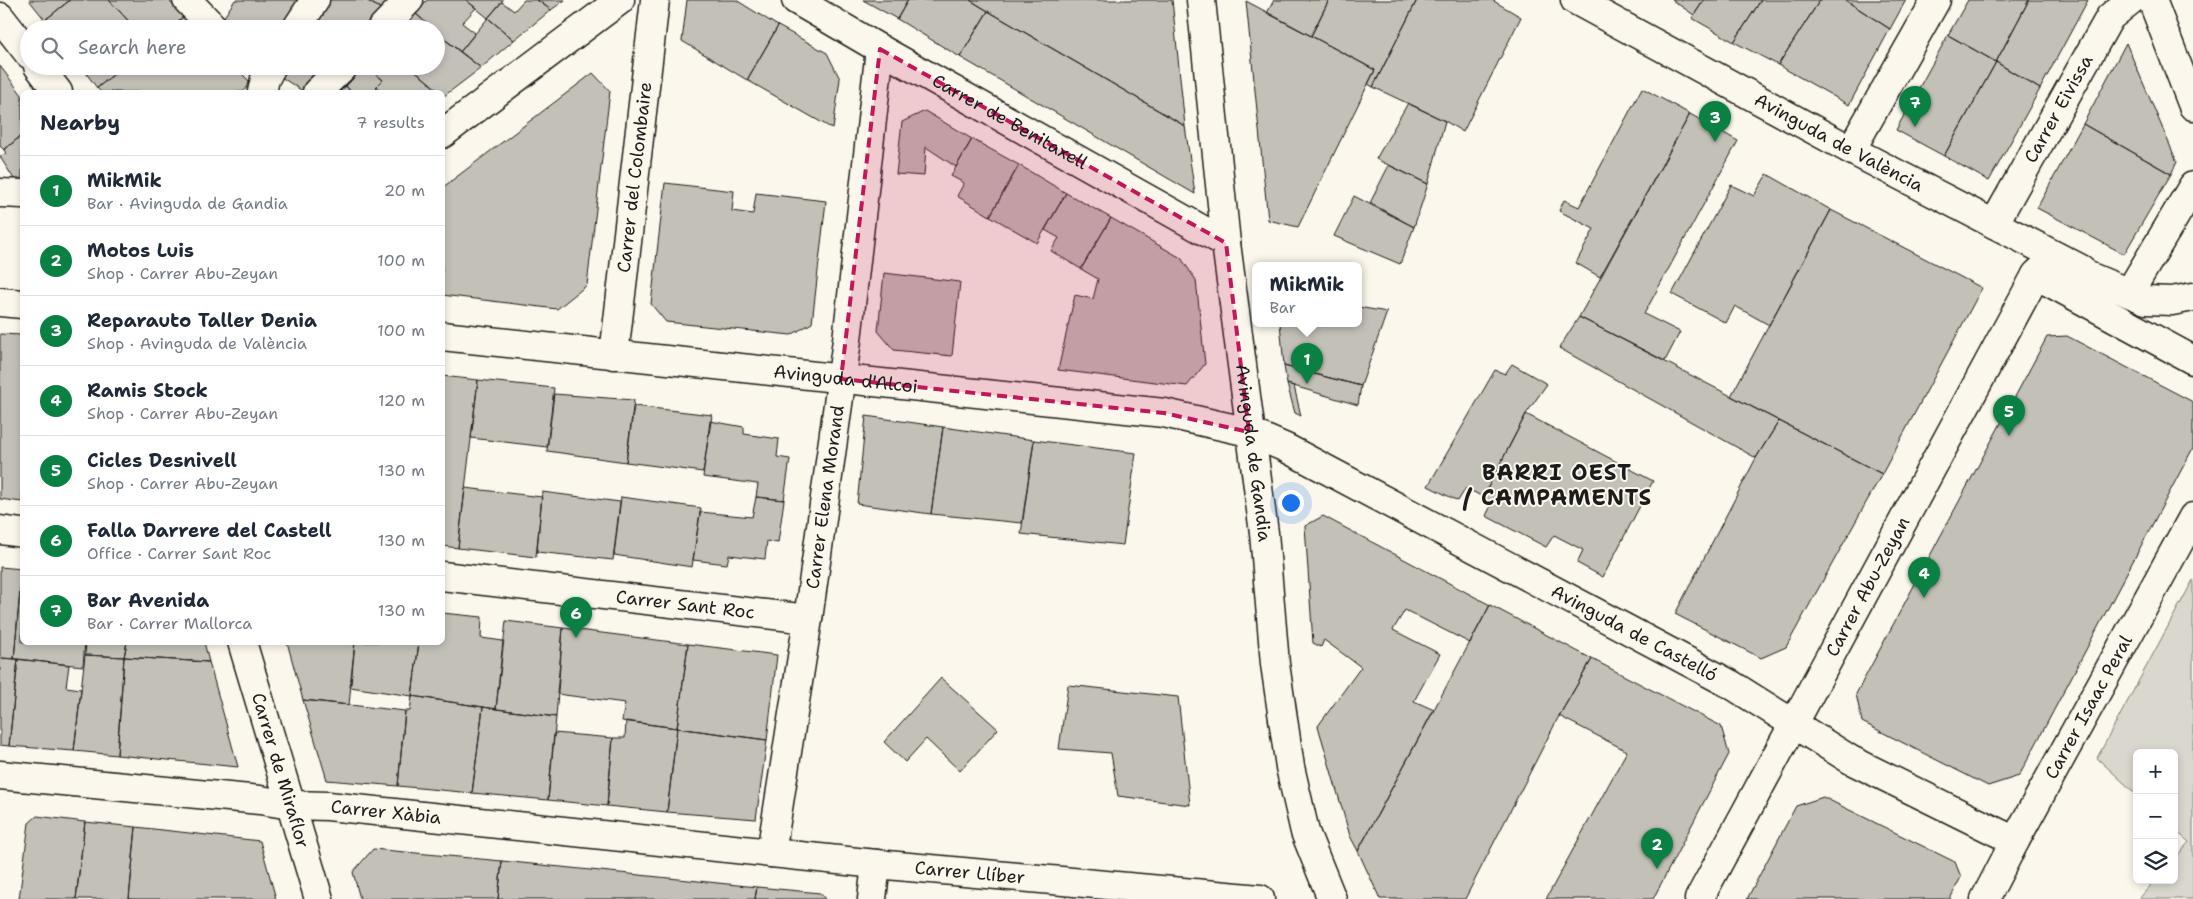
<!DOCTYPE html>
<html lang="en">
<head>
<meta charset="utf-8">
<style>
  :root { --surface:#fff; --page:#f6f6f7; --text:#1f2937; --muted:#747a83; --line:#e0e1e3; --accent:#0b8043 }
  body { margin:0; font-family:"Shantell Sans",sans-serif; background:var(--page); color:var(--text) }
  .controls { position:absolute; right:15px; bottom:15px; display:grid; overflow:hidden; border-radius:8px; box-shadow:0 2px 8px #0003 }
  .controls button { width:45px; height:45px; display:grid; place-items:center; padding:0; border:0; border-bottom:1px solid var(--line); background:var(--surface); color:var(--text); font:25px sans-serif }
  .you { position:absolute; left:1290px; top:502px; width:18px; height:18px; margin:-12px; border:4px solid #fff; border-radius:50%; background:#1a73e8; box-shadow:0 0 0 8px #1a73e833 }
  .badge { display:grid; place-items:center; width:32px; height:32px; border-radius:50%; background:var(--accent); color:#fff; font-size:16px; font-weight:700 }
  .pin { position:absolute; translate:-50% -41px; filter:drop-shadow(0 1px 2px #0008) }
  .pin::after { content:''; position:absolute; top:26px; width:18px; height:15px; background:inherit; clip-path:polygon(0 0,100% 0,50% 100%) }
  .popup { position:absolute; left:1252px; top:262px; width:110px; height:65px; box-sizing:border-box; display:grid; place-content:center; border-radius:8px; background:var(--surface); filter:drop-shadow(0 1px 4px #0005); font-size:16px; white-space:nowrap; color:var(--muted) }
  .popup b { font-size:19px; color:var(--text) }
  .popup::after { content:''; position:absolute; left:50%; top:100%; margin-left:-10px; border:10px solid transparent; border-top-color:var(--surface) }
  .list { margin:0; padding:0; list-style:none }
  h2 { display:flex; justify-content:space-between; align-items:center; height:65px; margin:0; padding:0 20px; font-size:21px }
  h2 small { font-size:16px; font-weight:400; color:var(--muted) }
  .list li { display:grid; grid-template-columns:32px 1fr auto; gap:15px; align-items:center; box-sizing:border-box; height:70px; padding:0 20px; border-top:1px solid var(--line) }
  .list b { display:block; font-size:19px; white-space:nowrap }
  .list p { margin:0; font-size:16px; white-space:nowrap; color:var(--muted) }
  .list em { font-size:16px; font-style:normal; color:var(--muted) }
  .icon { flex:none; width:28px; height:28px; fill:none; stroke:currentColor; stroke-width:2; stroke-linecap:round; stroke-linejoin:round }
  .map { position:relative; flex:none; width:2193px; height:899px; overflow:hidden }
  .search { position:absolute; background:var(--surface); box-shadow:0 2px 8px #0003; left:20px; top:20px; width:425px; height:55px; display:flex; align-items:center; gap:12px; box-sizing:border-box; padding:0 18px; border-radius:28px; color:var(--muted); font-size:19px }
  .panel { position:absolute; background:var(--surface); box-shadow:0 2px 8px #0003; left:20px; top:90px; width:425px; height:555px; border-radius:8px }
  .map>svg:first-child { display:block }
  .green { fill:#dad7ce; stroke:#7b7a75 }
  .building { fill:#c3c0b8; stroke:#1c1c1c }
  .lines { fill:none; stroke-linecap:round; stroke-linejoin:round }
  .street-casing { stroke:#1c1c1c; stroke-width:31 }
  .secondary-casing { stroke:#1c1c1c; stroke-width:31 }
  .street { stroke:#fbf7ec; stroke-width:28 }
  .secondary { stroke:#fbf7ec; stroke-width:28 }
  .marked { fill:#c2185b; fill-opacity:0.2; stroke:#c2185b; stroke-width:4; stroke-dasharray:10 6; stroke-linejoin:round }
  .labels { text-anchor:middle; stroke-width:4; stroke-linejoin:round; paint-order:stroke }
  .street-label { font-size:18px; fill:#1c1c1c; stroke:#fbf7ec }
  .district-label { font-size:22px; font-weight:bold; letter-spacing:1px; fill:#1c1c1c; stroke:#fbf7ec }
</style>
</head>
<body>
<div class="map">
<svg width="2193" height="899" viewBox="0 0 2193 899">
  <rect width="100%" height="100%" fill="#fbf7ec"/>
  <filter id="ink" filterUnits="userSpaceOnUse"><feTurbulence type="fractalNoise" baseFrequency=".02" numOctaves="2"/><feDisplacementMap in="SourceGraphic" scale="10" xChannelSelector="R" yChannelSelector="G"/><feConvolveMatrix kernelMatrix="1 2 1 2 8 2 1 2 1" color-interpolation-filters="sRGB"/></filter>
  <g filter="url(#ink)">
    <path class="green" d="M2193,580V899H2139L2155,880H2174V859L2189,842L2174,829V753H2137V795L2097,758Z"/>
    <path class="building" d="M29,0H70L45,20Z
      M70,0H109L136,29H51L45,20Z
      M109,0H168L184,16L169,29H136Z
      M235,0H304L285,29H235L224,17Z
      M330,0H366L385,11L367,29H311Z
      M366,0H395L385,11Z
      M427,0H466L476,8L462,23L475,33L460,52L436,32V29H433L415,13Z
      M466,0H503L488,18Z
      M524,0H537L551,10L514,40L488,18L502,2L514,11Z
      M537,0H565L551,10Z
      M687,0H736L778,26L747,80L682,41Z
      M863,0H908L897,19Z
      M908,0H970L988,11L960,57L897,19Z
      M970,0H1172L1185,126L988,11Z
      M1274,0H1329L1311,36L1267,13Z
      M1329,0H1417L1373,87L1368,84L1375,70L1311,36Z
      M1417,0H1492L1521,17L1463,132L1445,121L1373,87Z
      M1672,0H1704L1694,15Z
      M1704,0H1761L1734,42L1692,18Z
      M1761,0H1820L1778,65L1734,42Z
      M1820,0H1845L1890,29L1849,105L1778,65Z
      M1845,0H1906L1890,29Z
      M1968,0H2029L1996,62L1948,35Z
      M2029,0H2088L2040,89L1996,62Z
      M1246,1L1375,70L1298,227L1268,220Z
      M988,11L1185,126L1195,194L960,57Z
      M415,13L433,29H401Z
      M184,16L197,29H169Z
      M488,18L514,40L481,68L460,52Z
      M778,26L827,53L840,79L833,129L747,80Z
      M436,32L481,68L444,96L410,66H436Z
      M1948,35L1996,62L1944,156L1896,130Z
      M2126,43L2177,162L2171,174L2083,124Z
      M1996,62L2040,89L1989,181L1944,156Z
      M0,66L22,95V135L4,150L0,146Z
      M81,66H124L97,88Z
      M124,66H234L251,83L243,92H101L97,88Z
      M287,66H330L304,92L281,77Z
      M365,66L383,80L376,87L382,92H351L346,86Z
      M367,66H410L440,92H382L376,87L383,80Z
      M593,73L610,91L587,285L557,309L442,295V188Z
      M346,86L351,92H339Z
      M1642,88L1690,114L1600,277L1576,263L1594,229L1559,211L1564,200L1579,207Z
      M1408,103L1445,121L1428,184L1376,159Z
      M925,111L972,139L956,167L926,147L924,176L896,174L902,122Z
      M1690,114L1738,141L1644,314L1680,332L1665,361L1579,317Z
      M2083,124L2171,174L2124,254L2037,208Z
      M22,135V177L16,182L0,157L6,153L4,150Z
      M972,139L1019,165L990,216L957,196L964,183L951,176Z
      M1019,165L1066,193L1037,243L990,216Z
      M1389,165L1428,184L1414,227L1370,203Z
      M1767,174L1831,210L1769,325L1735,306L1726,323L1672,294L1731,185L1754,196Z
      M665,183L734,191L732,211L753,214L756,193L826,201L812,323L791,335L666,322L651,304Z
      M1066,193L1111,218L1081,269L1051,251L1059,238L1045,230Z
      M1354,196L1414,227L1400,264L1334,236Z
      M1831,210L1982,288L1882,474L1731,396Z
      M1111,218L1181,258L1196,280L1205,364L1187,386L1058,370L1075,295L1093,299L1098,279L1081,269Z
      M884,273L960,282L952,356L894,350L878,331Z
      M1358,307L1387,312L1361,386L1284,366L1280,323H1358Z
      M1579,317L1779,421L1756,458L1559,348Z
      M0,334L22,335V502L0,499Z
      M2067,336L2193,402V448L2019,776L1988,786L1862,722L1856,694L2047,337Z
      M1512,364L1547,384L1526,414L1483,497L1466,488L1458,501L1428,486L1495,370L1505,374Z
      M1284,366L1361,386L1358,405L1287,384Z
      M442,376L478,380L458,548L442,546Z
      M478,380L554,388L547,447L471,438Z
      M1287,384L1294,386L1301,416L1295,413Z
      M554,394L634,400L626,462L547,451Z
      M634,406L712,415L703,472L626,462Z
      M1526,414L1653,481L1603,577L1577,563L1583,550L1554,535L1546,547L1486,516L1492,503L1483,497Z
      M866,416L943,427L931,514L857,504Z
      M710,421L744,427V434L779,439L777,457L790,459L784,500L756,497L758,484L703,477Z
      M1779,421L1882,474L1786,647L1761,658L1675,614L1756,458Z
      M943,427L1034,440L1022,523L931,514Z
      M1034,440L1136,453L1123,545L1021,534Z
      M465,488L542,497L536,557L458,548Z
      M542,492L620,502L613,560L537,552Z
      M621,497L701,508L692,567L614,555Z
      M756,497L784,500L778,543L767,541L765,559L729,555L727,564L693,560L700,512L752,517Z
      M1323,516L1490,605L1470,643L1405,610L1393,630L1440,654L1414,701L1434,710L1358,851L1350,836L1318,726L1361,667L1324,640L1321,647L1313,643L1305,526Z
      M0,567L22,569L14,659L0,658Z
      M22,569V642H85L83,666L14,659Z
      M1490,605L1592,659L1559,716L1465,899H1380L1358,851Z
      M442,613L482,617L481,638L503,641L496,709L412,696L419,642H442Z
      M506,621L563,628L556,717L496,709Z
      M563,628L688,644L677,728L622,721L625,703L557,694Z
      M86,642H127L124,657L85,655Z
      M127,642H204L209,662L124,657Z
      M287,642H355L349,705L303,700Z
      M355,642H419L412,696L350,687Z
      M688,644L777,655L767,740L677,728Z
      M85,655L124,657L117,755L74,751Z
      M124,657L209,662L238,767L117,755Z
      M0,658L18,659L9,746L0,745Z
      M18,659L69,665L66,687L81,689L74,751L9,746Z
      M1592,659L1721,726L1729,754L1653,899H1546L1627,751L1559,716Z
      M941,678L998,729L960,771L926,739L905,762L884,742Z
      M1068,685L1178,697L1190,805L1118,796L1111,753L1059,749Z
      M412,696L483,707L472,793L398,786L405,711H410Z
      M303,700L405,711L398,786L327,780Z
      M483,707L556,717L548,800L472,793Z
      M626,721L677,728L667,812L607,806L613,738H625Z
      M677,728L767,740L756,819L667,812Z
      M554,733L613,738L607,806L548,800Z
      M1823,797L1955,862L1961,877L1950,899H1747L1796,806Z
      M37,816L85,822L76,899H19L29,823Z
      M85,822L136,827L129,899H76Z
      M136,827L260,841L276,899H129Z
      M373,849L502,861L498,899H360L353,872Z
      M502,861L757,887L755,899H498Z
      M757,887L820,893L825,899H755Z"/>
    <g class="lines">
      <defs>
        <g id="street">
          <path d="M187,0L215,29"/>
          <path id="s1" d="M796,0L880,49L1226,243"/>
          <path id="s2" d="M1201,0L1226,243L1264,533L1275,664L1290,767L1305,832L1332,899"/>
          <path id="s3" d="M1575,0L1851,150L2081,269"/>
          <path d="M0,17L29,54"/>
          <path d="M296,29L315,0"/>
          <path d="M381,29L409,0"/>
          <path d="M38,66L58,92"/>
          <path d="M262,92L265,79L272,66"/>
          <path d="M317,92L344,66"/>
          <path d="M442,134L620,0"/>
          <path d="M1851,150L1936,0"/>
          <path d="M0,193L22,194"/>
          <path id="s4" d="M1994,224L2110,17L2131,0"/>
          <path d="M2129,293L2193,186"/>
          <path d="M0,302L22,304"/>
          <path id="s5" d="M442,336L1164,413L1249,432L1286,448L1732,685L1851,760L2015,841"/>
          <path id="s6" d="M614,355L655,0"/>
          <path d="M0,530L22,533"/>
          <path id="s7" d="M442,576L808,619"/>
          <path id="s8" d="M242,642L319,899"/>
          <path id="s9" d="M0,775L260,800L291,805L328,806L876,864L1260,899"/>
          <path id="s10" d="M771,853L808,619L847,340L880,49"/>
          <path d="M872,899L876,864"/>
          <path id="s11" d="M1985,899L2015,841L2193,517"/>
        </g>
        <g id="secondary">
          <path d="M2152,0L2193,106"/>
          <path d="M2036,275L2193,360"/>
          <path id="s12" d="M1699,899L2036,275C2044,266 2050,264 2062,265L2146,300L2172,301L2193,297"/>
        </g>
      </defs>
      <use href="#street" class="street-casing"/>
      <use href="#secondary" class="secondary-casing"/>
      <use href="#street" class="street"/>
      <use href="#secondary" class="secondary"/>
    </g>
  </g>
  <path class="marked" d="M880,49L1226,243L1249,432L1164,413L841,379Z"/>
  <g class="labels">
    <g class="street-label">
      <text dy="6" stroke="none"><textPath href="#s4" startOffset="132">Carrer Eivissa</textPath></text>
      <text dy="6" stroke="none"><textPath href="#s1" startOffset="246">Carrer de Benitaxell</textPath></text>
      <text dy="6" stroke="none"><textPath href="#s3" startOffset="300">Avinguda de València</textPath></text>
      <text dy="6" stroke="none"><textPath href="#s6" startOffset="179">Carrer del Colombaire</textPath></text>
      <text dy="6" stroke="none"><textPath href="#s5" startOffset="406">Avinguda d'Alcoi</textPath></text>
      <text dy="6" stroke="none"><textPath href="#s2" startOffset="456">Avinguda de Gandia</textPath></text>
      <text dy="6" stroke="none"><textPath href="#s10" startOffset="360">Carrer Elena Morand</textPath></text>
      <text dy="6" stroke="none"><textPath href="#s12" startOffset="355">Carrer Abu-Zeyan</textPath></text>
      <text dy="6" stroke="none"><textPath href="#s7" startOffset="245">Carrer Sant Roc</textPath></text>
      <text dy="6" stroke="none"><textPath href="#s5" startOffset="1248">Avinguda de Castelló</textPath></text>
      <text dy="6" stroke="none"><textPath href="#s11" startOffset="218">Carrer Isaac Peral</textPath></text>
      <text dy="6" stroke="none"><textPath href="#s8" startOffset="134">Carrer de Miraflor</textPath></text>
      <text dy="6" stroke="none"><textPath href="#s9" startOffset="388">Carrer Xàbia</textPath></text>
      <text dy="6" stroke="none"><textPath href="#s9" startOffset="975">Carrer Llíber</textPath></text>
    </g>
    <g class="district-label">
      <text x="1557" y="480">BARRI OEST<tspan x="1557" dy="25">/ CAMPAMENTS</tspan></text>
    </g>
  </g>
</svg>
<div class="controls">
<button>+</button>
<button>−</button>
<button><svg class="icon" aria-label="layers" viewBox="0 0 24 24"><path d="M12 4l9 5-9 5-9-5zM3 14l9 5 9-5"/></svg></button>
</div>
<div class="you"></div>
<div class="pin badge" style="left:1307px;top:384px">1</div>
<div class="popup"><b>MikMik</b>Bar</div>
<div class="pin badge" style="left:1657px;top:869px">2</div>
<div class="pin badge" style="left:1715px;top:142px">3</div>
<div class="pin badge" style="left:1924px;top:598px">4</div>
<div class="pin badge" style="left:2009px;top:436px">5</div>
<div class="pin badge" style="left:576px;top:638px">6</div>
<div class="pin badge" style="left:1915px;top:127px">7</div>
<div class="search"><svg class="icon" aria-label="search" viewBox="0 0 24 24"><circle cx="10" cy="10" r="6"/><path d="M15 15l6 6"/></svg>Search here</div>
<section class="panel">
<h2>Nearby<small>7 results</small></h2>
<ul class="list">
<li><span class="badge">1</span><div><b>MikMik</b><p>Bar · Avinguda de Gandia</p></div><em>20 m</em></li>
<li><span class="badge">2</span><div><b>Motos Luis</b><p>Shop · Carrer Abu-Zeyan</p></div><em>100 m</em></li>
<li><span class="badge">3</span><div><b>Reparauto Taller Denia</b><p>Shop · Avinguda de València</p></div><em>100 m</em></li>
<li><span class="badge">4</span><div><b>Ramis Stock</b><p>Shop · Carrer Abu-Zeyan</p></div><em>120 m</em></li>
<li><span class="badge">5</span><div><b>Cicles Desnivell</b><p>Shop · Carrer Abu-Zeyan</p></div><em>130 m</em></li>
<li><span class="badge">6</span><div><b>Falla Darrere del Castell</b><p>Office · Carrer Sant Roc</p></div><em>130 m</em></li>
<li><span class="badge">7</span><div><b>Bar Avenida</b><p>Bar · Carrer Mallorca</p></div><em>130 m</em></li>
</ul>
</section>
</div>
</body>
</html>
